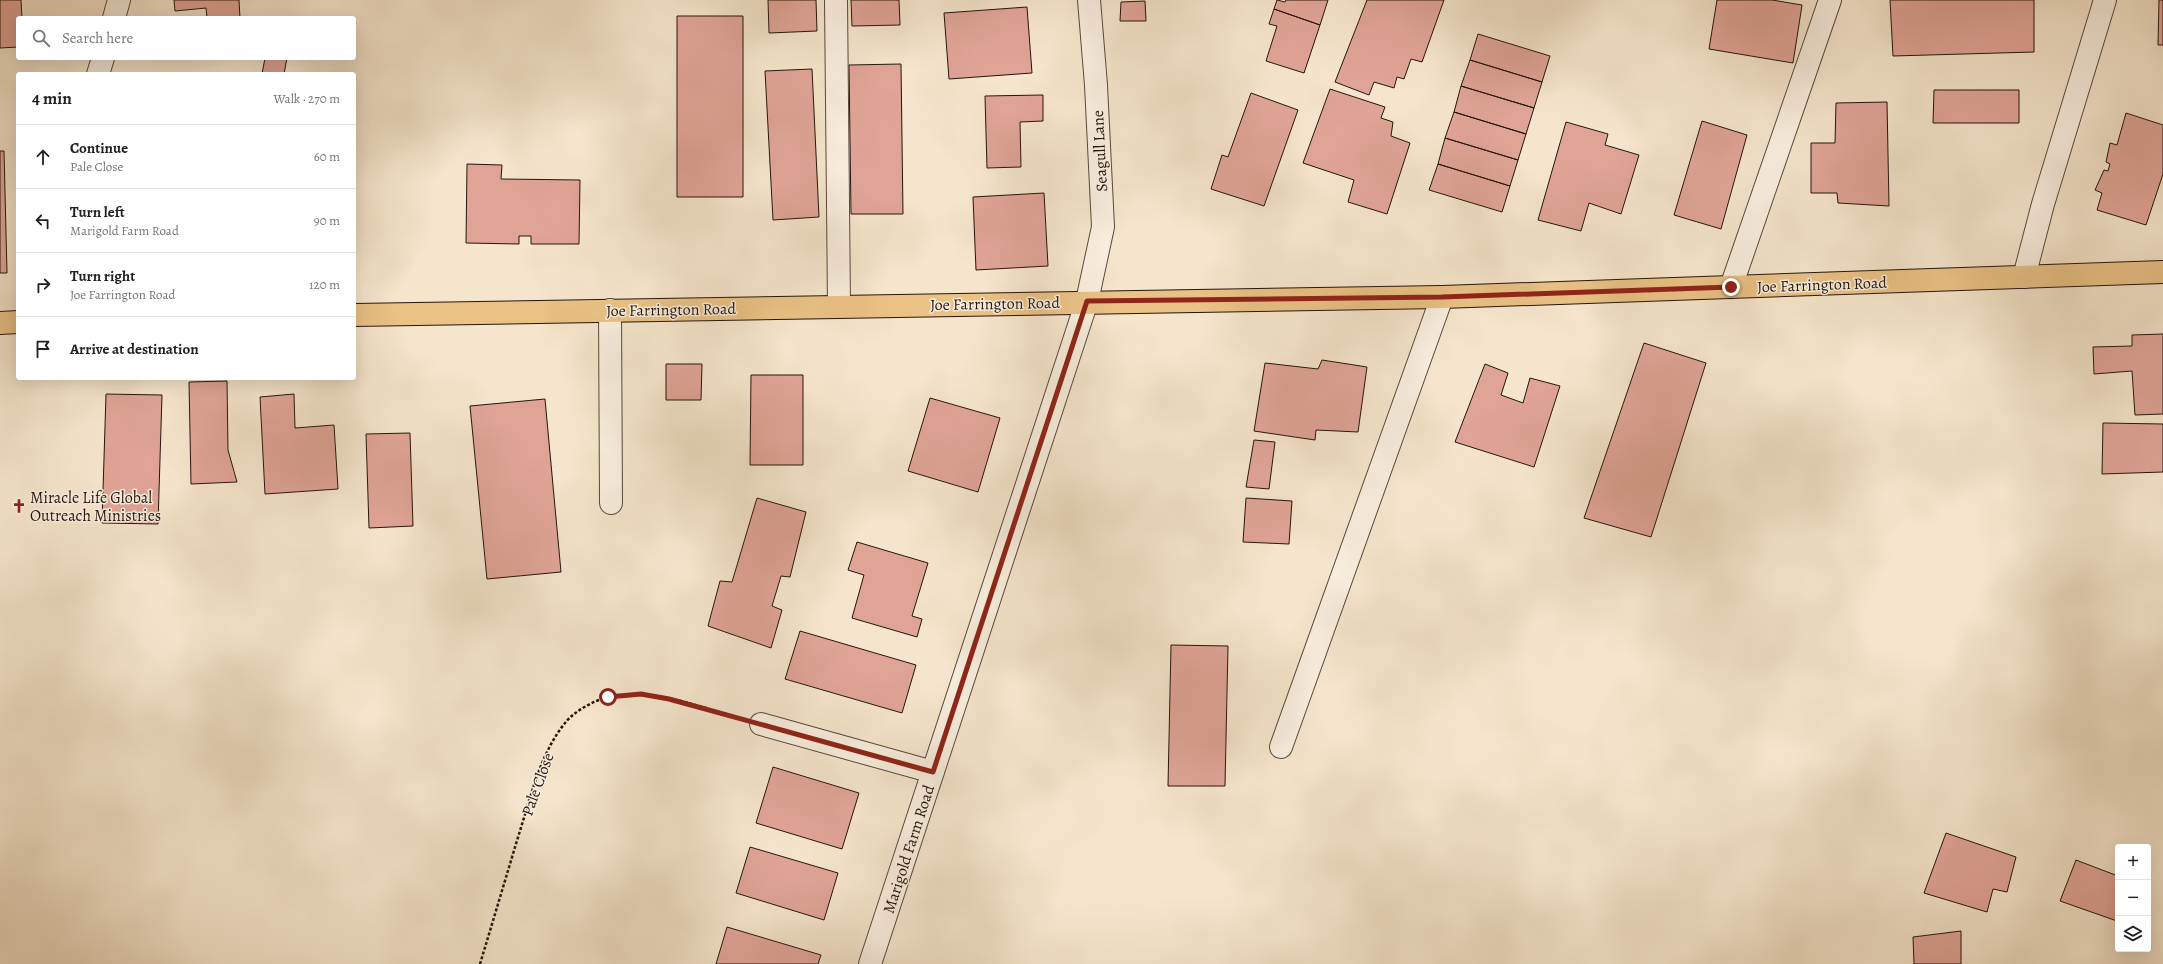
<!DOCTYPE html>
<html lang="en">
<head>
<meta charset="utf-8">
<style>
  :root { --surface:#fff; --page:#f6f6f6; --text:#202124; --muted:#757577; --line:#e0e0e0 }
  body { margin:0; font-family:Alegreya,serif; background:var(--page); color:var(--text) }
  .controls { position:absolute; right:12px; bottom:12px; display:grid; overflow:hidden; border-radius:4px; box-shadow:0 4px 16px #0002 }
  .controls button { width:36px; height:36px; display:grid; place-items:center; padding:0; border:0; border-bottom:1px solid var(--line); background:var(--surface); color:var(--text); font:20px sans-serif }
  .stop { position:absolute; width:12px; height:12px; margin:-9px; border:3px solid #8f2418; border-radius:50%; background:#fff }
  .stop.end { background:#8f2418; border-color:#fff; box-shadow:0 1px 4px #0008 }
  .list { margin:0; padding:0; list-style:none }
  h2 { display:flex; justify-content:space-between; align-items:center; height:52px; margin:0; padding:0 16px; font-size:17px }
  h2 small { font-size:13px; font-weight:400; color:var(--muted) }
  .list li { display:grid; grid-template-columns:26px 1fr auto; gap:12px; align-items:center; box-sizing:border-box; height:64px; padding:0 16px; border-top:1px solid var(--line) }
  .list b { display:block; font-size:15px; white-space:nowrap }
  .list p { margin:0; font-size:13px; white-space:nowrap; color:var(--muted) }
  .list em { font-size:13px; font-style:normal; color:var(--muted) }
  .icon { flex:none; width:22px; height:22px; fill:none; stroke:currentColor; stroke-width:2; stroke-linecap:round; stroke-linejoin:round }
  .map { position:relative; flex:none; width:2163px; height:964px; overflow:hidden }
  .search { position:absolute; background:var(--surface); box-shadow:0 4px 16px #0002; left:16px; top:16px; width:340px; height:44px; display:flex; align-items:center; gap:10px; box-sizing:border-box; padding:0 14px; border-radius:4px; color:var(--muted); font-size:15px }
  .panel { position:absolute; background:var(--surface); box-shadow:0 4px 16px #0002; left:16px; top:72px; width:340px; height:308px; border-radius:4px }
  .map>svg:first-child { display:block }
  .building { fill:#e0a497; stroke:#24150b }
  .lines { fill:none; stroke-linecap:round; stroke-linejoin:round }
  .minor-casing { stroke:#58493b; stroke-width:24 }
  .major-casing { stroke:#24150b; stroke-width:24 }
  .path { stroke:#24150b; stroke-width:2.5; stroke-dasharray:3 2; stroke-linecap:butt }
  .minor { stroke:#f8eede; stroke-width:22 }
  .major { stroke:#eac286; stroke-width:22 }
  .route { stroke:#8f2418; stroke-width:5 }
  .labels { text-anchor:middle; stroke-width:3; stroke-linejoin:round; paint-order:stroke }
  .street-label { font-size:16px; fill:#24150b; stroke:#f8eede }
  .poi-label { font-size:16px; fill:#24150b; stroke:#f8eede; text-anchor:start }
</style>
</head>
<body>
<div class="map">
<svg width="2163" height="964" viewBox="0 0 2163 964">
  <rect width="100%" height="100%" fill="#f5e5cc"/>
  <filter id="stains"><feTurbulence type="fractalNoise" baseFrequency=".005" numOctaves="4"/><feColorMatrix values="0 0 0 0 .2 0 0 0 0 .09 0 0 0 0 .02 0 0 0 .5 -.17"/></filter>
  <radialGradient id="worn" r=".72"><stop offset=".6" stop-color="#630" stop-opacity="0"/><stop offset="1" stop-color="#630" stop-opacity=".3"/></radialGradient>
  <path class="building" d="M0,0H21L22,18H18V47L0,48Z
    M174,0H239L240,18H207L206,8L175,11Z
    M768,0H816L817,31L769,33Z
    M851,0H899L900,25L852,26Z
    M1277,0L1285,2L1286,0H1328L1320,25L1274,9Z
    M1367,0H1444L1422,62L1411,59L1404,79L1397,77L1394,88L1374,82L1369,95L1335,82Z
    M1717,0H1772L1802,5L1793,63L1709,49Z
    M1890,0H2034V52L1893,56Z
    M2159,0H2163V45H2158Z
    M1145,1L1146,21H1120L1121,2Z
    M1027,7L1032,73L949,79L944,13Z
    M1274,9L1320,25L1304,73L1266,61L1277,26L1269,24Z
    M677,16H743V197H677Z
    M1478,34L1550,56L1542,82L1470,60Z
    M265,58H287L284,74H262Z
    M1470,60L1542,82L1534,108L1461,86Z
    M901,64L903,214H851L849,65Z
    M812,69L819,217L773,220L765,71Z
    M1461,86L1534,108L1526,134L1454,112Z
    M1330,89L1385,107L1381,118L1393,122L1391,136L1410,143L1387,214L1348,202L1354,180L1303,163Z
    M1934,90H2019V123H1933Z
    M1251,93L1298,110L1264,206L1211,189L1222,155L1228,157Z
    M1043,95V121L1020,122L1021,167L987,168L985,96Z
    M1887,102L1889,206L1838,203L1837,193H1811V143H1835L1836,103Z
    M1454,112L1526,134L1518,160L1445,138Z
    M2126,113L2163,125V174L2146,225L2097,210L2102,193L2095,190L2104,170L2108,171L2110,164L2106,162L2110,143L2117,145Z
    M1702,121L1747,135L1721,229L1674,215Z
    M1566,122L1608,134L1605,145L1639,155L1621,214L1589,203L1581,231L1538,220Z
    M1445,138L1518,160L1510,186L1438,164Z
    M0,151H4L7,273H0Z
    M467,164L502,165L501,179L580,180L579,244H531V236H519V244L466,243Z
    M1438,164L1510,186L1502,212L1429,190Z
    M1044,193L1048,266L976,270L973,197Z
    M2163,334V414L2135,415L2132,371L2094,374L2093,347L2132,346V335Z
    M1644,343L1706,363L1651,537L1584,518Z
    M1322,360L1367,367L1358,432L1316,430L1315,440L1254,431L1265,363L1318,369Z
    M666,364H702L701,400H666Z
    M1485,364L1508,373L1501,395L1523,403L1530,378L1560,386L1534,467L1455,442Z
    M751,375H803V465H750Z
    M227,381L228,450L237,482L191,484L189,382Z
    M106,394L162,395L158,524L102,523Z
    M294,394L295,428L334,425L338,489L265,494L260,397Z
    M930,398L1000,418L978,492L908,471Z
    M545,399L561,572L487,579L470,406Z
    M2103,423L2163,424V472L2102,474Z
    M410,433L413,526L369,528L366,434Z
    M1254,440L1275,442L1269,489L1246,487Z
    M757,498L806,512L790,577L781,576L772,606L782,610L771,648L708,626L720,581L732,582Z
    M1246,498L1292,501L1289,544L1243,542Z
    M857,542L928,563L912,616L922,619L917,637L852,618L864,575L848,570Z
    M800,631L916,665L902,713L785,679Z
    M1171,645L1228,646L1225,786H1168Z
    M773,767L859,793L842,849L756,823Z
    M1946,833L2016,857L2007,892L1993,889L1987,912L1924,893Z
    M750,847L838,873L824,920L736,893Z
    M2076,860L2118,876L2117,921L2060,901Z
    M727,927L821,955L818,964H716Z
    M1961,931V964H1914L1913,937Z"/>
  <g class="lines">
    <defs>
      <path id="minor" d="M836,0L839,306
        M114,18L119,0
        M98,74L103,58
        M2024,277L2043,204L2105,0
        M1731,287L1830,0
        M610,310L611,503
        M761,724L933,772
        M1281,747L1442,297
        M870,964L1087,301L1103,227L1096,85L1089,0"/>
      <path id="major" d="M354,315L1442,297L2163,272
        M0,323L18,322"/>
    </defs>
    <use href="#minor" class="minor-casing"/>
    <use href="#major" class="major-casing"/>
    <path class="path" d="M480,964C493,921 506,877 519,834C531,796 540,754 565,723C574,711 595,700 609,697C650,688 694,705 733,716"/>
    <use href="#minor" class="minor"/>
    <use href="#major" class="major"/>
  </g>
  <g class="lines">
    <path class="route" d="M608,697L641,694L669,699L933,772L1087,301L1442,297L1731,287"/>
  </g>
  <defs>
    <symbol id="church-bare" viewBox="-9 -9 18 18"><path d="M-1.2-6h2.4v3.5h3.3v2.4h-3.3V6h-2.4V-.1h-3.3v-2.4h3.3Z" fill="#8f2418" stroke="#f8eede" stroke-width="2.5" paint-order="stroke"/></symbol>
  </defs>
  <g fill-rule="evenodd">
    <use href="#church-bare" x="9" y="496" width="20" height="20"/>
  </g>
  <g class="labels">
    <g class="street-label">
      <text transform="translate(1099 151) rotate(-93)" y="6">Seagull Lane</text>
      <text transform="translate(1822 284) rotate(-2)" y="6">Joe Farrington Road</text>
      <text transform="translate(995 303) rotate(-1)" y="6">Joe Farrington Road</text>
      <text transform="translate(671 309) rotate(-1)" y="6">Joe Farrington Road</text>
      <text transform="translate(537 784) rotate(-70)" y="6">Pale Close</text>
      <text transform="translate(908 849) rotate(-72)" y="6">Marigold Farm Road</text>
    </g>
    <g class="poi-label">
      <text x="30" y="503">Miracle Life Global<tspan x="30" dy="18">Outreach Ministries</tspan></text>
    </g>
  </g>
  <rect width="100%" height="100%" filter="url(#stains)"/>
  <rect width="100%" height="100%" fill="url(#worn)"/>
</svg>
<div class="controls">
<button>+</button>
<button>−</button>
<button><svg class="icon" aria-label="layers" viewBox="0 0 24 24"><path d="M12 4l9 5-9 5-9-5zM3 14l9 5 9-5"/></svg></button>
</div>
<div class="stop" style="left:608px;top:697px"></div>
<div class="stop end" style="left:1731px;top:287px"></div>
<div class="search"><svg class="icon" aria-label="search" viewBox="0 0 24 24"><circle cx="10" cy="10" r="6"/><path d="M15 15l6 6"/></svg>Search here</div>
<section class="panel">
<h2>4 min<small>Walk · 270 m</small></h2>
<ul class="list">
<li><svg class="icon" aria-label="ahead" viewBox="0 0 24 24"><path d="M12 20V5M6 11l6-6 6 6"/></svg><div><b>Continue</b><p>Pale Close</p></div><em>60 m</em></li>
<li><svg class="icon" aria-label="left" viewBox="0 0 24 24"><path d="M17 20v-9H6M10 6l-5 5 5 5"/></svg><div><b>Turn left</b><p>Marigold Farm Road</p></div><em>90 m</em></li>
<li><svg class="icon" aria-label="right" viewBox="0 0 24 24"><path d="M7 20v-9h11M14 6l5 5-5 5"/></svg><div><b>Turn right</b><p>Joe Farrington Road</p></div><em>120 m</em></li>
<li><svg class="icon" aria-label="arrive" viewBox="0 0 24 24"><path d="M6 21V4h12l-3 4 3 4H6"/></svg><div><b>Arrive at destination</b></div></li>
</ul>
</section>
</div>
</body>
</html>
